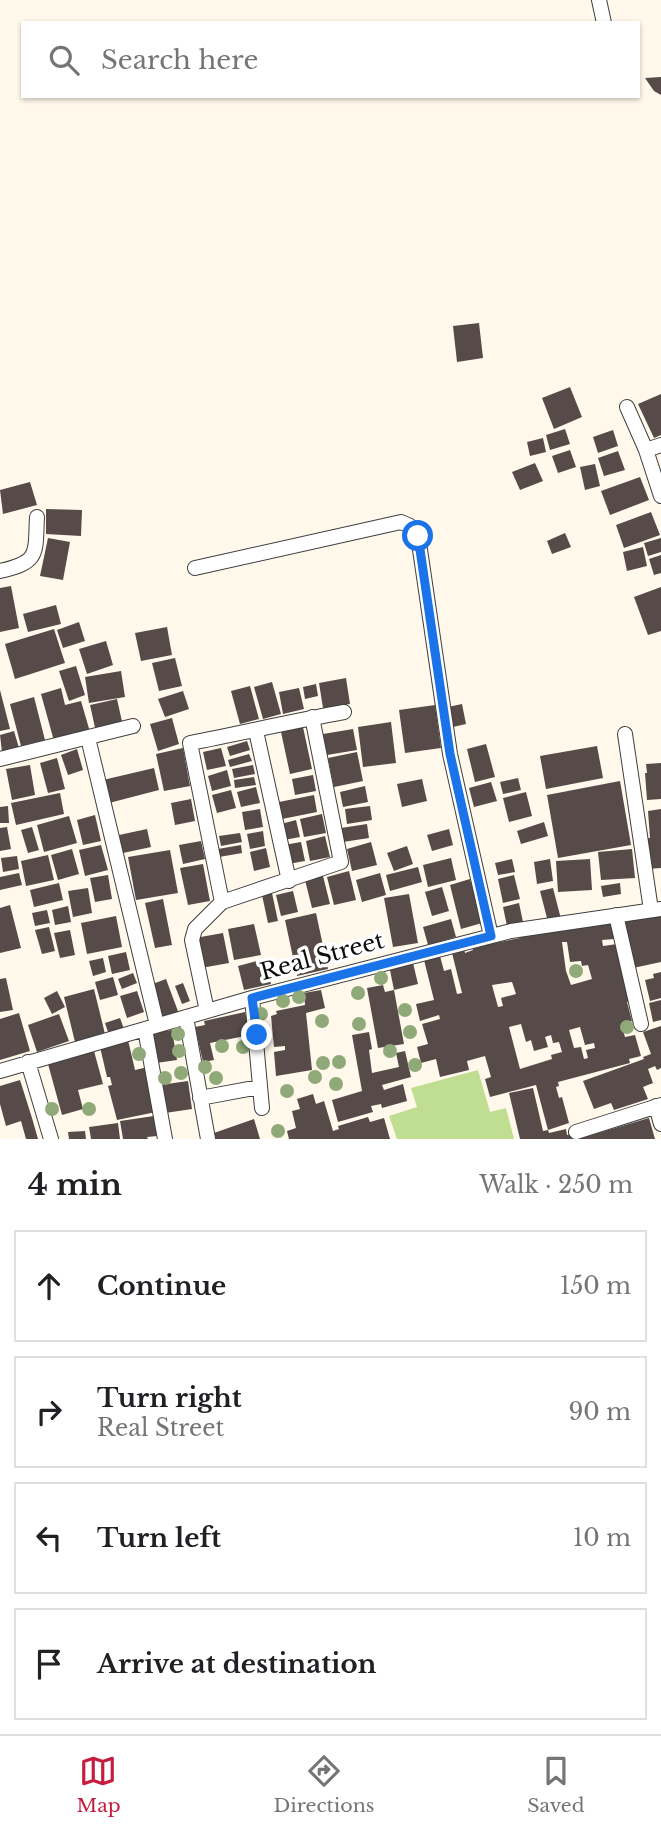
<!DOCTYPE html>
<html lang="en">
<head>
<meta charset="utf-8">
<style>
  :root { --surface:#fff; --page:#f6f6f6; --text:#202124; --muted:#757577; --line:#e0e0e0; --accent:#c51c40 }
  body { margin:0; font-family:"Libre Baskerville",serif; background:var(--page); color:var(--text) }
  .stop { position:absolute; width:21px; height:21px; margin:-16px; border:5px solid #1a73e8; border-radius:50%; background:#fff }
  .stop.end { background:#1a73e8; border-color:#fff; box-shadow:0 2px 7px #0008 }
  .list { margin:0; padding:0; list-style:none }
  h2 { display:flex; justify-content:space-between; align-items:center; height:91px; margin:0; padding:0 28px; font-size:30px }
  h2 small { font-size:23px; font-weight:400; color:var(--muted) }
  .list li { display:grid; grid-template-columns:46px 1fr auto; gap:21px; align-items:center; box-sizing:border-box; height:112px; margin:0 14px 14px; padding:0 14px; border:2px solid var(--line); border-radius:0px }
  .list b { display:block; font-size:26px; white-space:nowrap }
  .list p { margin:0; font-size:23px; white-space:nowrap; color:var(--muted) }
  .list em { font-size:23px; font-style:normal; color:var(--muted) }
  .icon { flex:none; width:38px; height:38px; fill:none; stroke:currentColor; stroke-width:2; stroke-linecap:round; stroke-linejoin:round }
  .map { position:relative; flex:none; width:661px; height:1139px; overflow:hidden }
  .search { position:absolute; background:var(--surface); box-shadow:0 2px 5px #0004; left:21px; right:21px; top:21px; height:77px; display:flex; align-items:center; gap:18px; box-sizing:border-box; padding:0 24px; border-radius:0px; color:var(--muted); font-size:26px }
  .sheet { height:595px; background:var(--surface) }
  nav { display:flex; justify-content:space-around; align-items:center; box-sizing:border-box; height:98px; border-top:2px solid var(--line); background:var(--surface); font-size:19px; color:var(--muted) }
  nav a { display:grid; justify-items:center; gap:4px }
  nav .on { color:var(--accent) }
  .map>svg:first-child { display:block }
  .forest { fill:#c0de91 }
  .building { fill:#564b48; fill-rule:evenodd }
  .lines { fill:none; stroke-linecap:round; stroke-linejoin:round }
  .street-casing { stroke:#3f3f3f; stroke-width:16 }
  .street { stroke:#fff; stroke-width:14 }
  .tree { fill:#90a978 }
  .route { stroke:#1a73e8; stroke-width:9 }
  .labels { text-anchor:middle; stroke-width:7; stroke-linejoin:round; paint-order:stroke }
  .street-label { font-size:23px; fill:#0c0c0c; stroke:#fff }
</style>
</head>
<body>
<div class="map">
<svg width="661" height="1139" viewBox="0 0 661 1139">
  <rect width="100%" height="100%" fill="#fff8eb"/>
  <path class="forest" d="M478,1070L490,1112L506,1108L514,1139H397L389,1116L417,1107L411,1088Z"/>
  <path class="building" d="M661,77V95L654,91L645,78Z
    M479,323L483,358L457,362L453,326Z
    M570,387L582,417L554,429L542,398Z
    M661,394V435L654,438L638,404Z
    M565,429L570,444L550,450L546,435Z
    M613,430L618,446L598,453L593,437Z
    M543,438L546,452L530,456L527,442Z
    M570,450L576,467L558,473L552,456Z
    M618,451L625,470L604,476L598,458Z
    M535,463L543,481L520,490L512,472Z
    M595,464L600,486L585,490L580,467Z
    M640,477L649,500L610,515L601,491Z
    M30,482L37,505L3,514L0,490Z
    M46,509L82,510L81,536L46,534Z
    M651,512L660,535L624,548L616,525Z
    M565,533L571,547L552,554L547,541Z
    M48,538L70,542L63,580L40,576Z
    M661,538V552L648,556L644,543Z
    M643,547L647,566L627,571L623,552Z
    M661,555V573L654,575L649,559Z
    M11,586L19,628L0,632V588Z
    M661,587V631L648,635L634,597Z
    M56,605L61,624L28,632L23,614Z
    M79,622L85,641L63,648L57,630Z
    M167,627L172,655L141,661L135,633Z
    M54,629L65,663L15,679L5,644Z
    M106,641L113,665L87,674L79,649Z
    M175,658L182,686L159,691L152,663Z
    M76,666L85,695L69,701L59,671Z
    M121,671L125,697L89,703L85,677Z
    M346,678L350,704L323,708L319,683Z
    M272,682L281,714L263,719L254,687Z
    M316,684L318,696L305,699L303,687Z
    M250,686L259,719L240,724L231,691Z
    M61,688L65,705L81,701L90,732L54,741L41,694Z
    M299,688L304,709L283,714L279,692Z
    M0,690L10,729L0,731Z
    M183,691L189,709L165,717L158,699Z
    M34,697L45,740L21,746L10,704Z
    M117,699L123,726L96,732L90,705Z
    M462,704L466,724L453,727L448,707Z
    M435,705L441,748L405,753L399,710Z
    M172,718L179,744L158,751L150,724Z
    M391,722L396,763L363,767L358,727Z
    M303,727L312,769L290,774L281,732Z
    M353,729L357,750L327,755L323,734Z
    M14,731L19,748L2,752L0,735Z
    M247,741L250,750L230,756L227,747Z
    M486,744L495,777L475,782L467,749Z
    M597,746L603,778L546,789L540,756Z
    M183,748L190,786L164,791L156,754Z
    M221,748L226,766L207,770L203,752Z
    M77,749L83,770L68,775L61,755Z
    M357,752L363,781L334,787L328,758Z
    M249,754L252,761L230,767L228,760Z
    M57,758L65,789L48,793L40,763Z
    M661,763V799L647,800L645,773H647L646,764Z
    M30,765L35,795L12,800L6,769Z
    M253,765L255,774L234,778L232,769Z
    M154,768L159,790L109,803L103,780Z
    M227,770L231,786L212,791L208,776Z
    M313,775L316,791L295,795L292,779Z
    M254,777L256,785L235,788L234,780Z
    M518,778L521,790L503,794L500,782Z
    M422,779L427,801L402,807L397,784Z
    M620,781L631,845L558,858L547,795Z
    M491,782L497,801L474,807L469,788Z
    M365,786L368,802L343,807L340,792Z
    M256,787L260,803L241,807L237,792Z
    M231,790L236,808L217,813L212,795Z
    M526,792L532,816L509,822L503,798Z
    M60,793L64,814L16,825L11,803Z
    M314,795L317,812L282,819L279,802Z
    M191,799L195,821L175,825L171,803Z
    M8,806L9,823H0V807Z
    M370,806L372,820L347,824L345,809Z
    M260,809L263,827L245,830L242,812Z
    M661,809V868L648,869L645,839L650,838L648,811Z
    M322,814L326,833L304,837L300,819Z
    M95,815L101,841L83,845L77,820Z
    M69,816L77,843L44,852L37,825Z
    M296,820L300,837L284,840L281,824Z
    M544,822L548,836L521,844L517,831Z
    M367,824L369,838L343,842L341,828Z
    M7,827L11,849L0,851V828Z
    M32,827L39,850L28,853L21,830Z
    M147,829L151,847L123,853L119,835Z
    M449,829L453,845L432,851L427,835Z
    M263,831L265,846L250,849L247,834Z
    M240,833L242,842L221,846L219,836Z
    M325,836L330,857L310,861L306,841Z
    M201,841L205,859L183,864L179,845Z
    M301,842L305,861L288,864L284,845Z
    M371,842L377,865L352,871L347,849Z
    M101,845L108,870L85,876L79,850Z
    M241,845L242,853L219,857L218,849Z
    M407,846L413,864L394,871L387,853Z
    M266,848L270,867L254,871L250,852Z
    M72,849L79,874L58,880L51,855Z
    M632,849L635,878L601,880L598,852Z
    M170,850L178,893L136,900L128,857Z
    M48,855L54,880L26,886L21,861Z
    M17,856L19,869L3,872L1,858Z
    M451,858L456,880L428,887L423,865Z
    M512,859L515,872L498,875L495,863Z
    M550,859L553,881L537,884L534,862Z
    M590,859L592,890L558,892L556,861Z
    M203,864L210,901L188,905L180,868Z
    M418,867L422,882L390,891L386,875Z
    M349,871L356,900L334,905L327,877Z
    M19,873L22,885L0,890V877Z
    M380,873L386,895L362,902L356,880Z
    M108,875L112,899L95,902L90,878Z
    M514,875L520,899L503,903L498,879Z
    M323,876L330,904L312,908L305,880Z
    M470,879L482,923L461,929L450,885Z
    M59,883L63,900L34,907L30,890Z
    M620,883L621,894L603,897L601,886Z
    M442,887L449,911L432,916L425,892Z
    M88,888L92,913L73,917L68,891Z
    M553,888L561,919L548,922L540,891Z
    M293,891L298,912L281,916L276,895Z
    M272,893L278,921L268,923L262,895Z
    M409,894L418,943L393,947L384,898Z
    M163,899L172,945L155,948L145,903Z
    M519,903L523,922L507,926L503,907Z
    M10,905L21,948L0,953V908Z
    M68,906L71,922L55,925L52,910Z
    M47,910L50,923L35,926L32,913Z
    M316,913L328,969L297,976L285,920Z
    M661,915V962L633,968L623,921Z
    M116,916L122,947L87,954L81,923Z
    M451,919L456,937L428,945L423,927Z
    M611,922L614,939L602,940L603,946L617,944L630,1002H627L632,1021L621,1024L625,1037L635,1035L641,1056L629,1059L630,1063L558,1082L559,1086L556,1087L559,1098L562,1097L569,1123L548,1130L549,1133L566,1129L567,1135L571,1134L573,1139H520L509,1093L533,1088L543,1131L548,1130L536,1085L490,1097L485,1079L491,1077L485,1056L467,1061L469,1070L440,1077L436,1059L421,1063L417,1047L428,1044L422,1024L440,1019L439,1015L420,1021L416,1004L434,1000L424,960L440,956L444,971L451,969L457,994L462,993L452,953L464,949L465,953L473,950L472,947L520,938L519,935ZM562,942H567L570,962L581,961L582,966L588,965L592,979L571,985L566,971ZM512,982L516,994L501,998L503,1006L498,1007L492,985ZM521,1024L526,1042L531,1040L534,1051L548,1047L545,1037L551,1035L553,1043L559,1042L562,1052L551,1055L552,1059L520,1069L509,1027ZM580,1027L585,1045L594,1043L595,1048L586,1050L588,1058L584,1059L581,1047L574,1048L569,1030Z
    M254,924L261,955L234,960L228,929Z
    M49,927L55,951L42,954L35,930Z
    M70,930L75,955L60,958L54,933Z
    M223,933L229,963L201,968L195,938Z
    M126,952L130,970L112,974L108,956Z
    M103,958L106,972L93,976L89,961Z
    M265,959L271,984L244,990L238,966Z
    M413,963L418,984L394,990L404,1044L378,1048L367,988L383,985L385,992L394,990L390,970Z
    M661,972V998L650,1001L645,980L654,978L653,974Z
    M133,973L137,983L122,989L118,979Z
    M113,977L118,995L100,1000L95,982Z
    M6,978L13,1010L0,1012V979Z
    M166,979L179,1014L163,1020L150,985Z
    M183,983L190,1001L182,1004L175,986Z
    M94,989L105,1034L75,1042L64,997Z
    M321,990L325,1008L306,1013L312,1070L276,1076L274,1052L285,1050V1046L274,1047L271,1016L277,1014L276,1011L305,1005L304,993Z
    M57,991L65,1007L52,1014L44,998Z
    M137,991L144,1012L127,1018L120,996Z
    M661,1000V1020L653,1022L649,1003Z
    M245,1012L250,1035L210,1043L214,1060L203,1062L195,1027L205,1025L204,1021Z
    M19,1013L30,1051L0,1060V1019Z
    M59,1014L69,1041L37,1052L28,1025Z
    M120,1018L124,1029L109,1035L105,1023Z
    M661,1026V1068L657,1070L655,1066L648,1069L653,1083L643,1087L648,1099L614,1110L611,1103L594,1109L583,1081L644,1059L643,1057L651,1054L643,1032Z
    M172,1030L177,1060L156,1063L152,1033Z
    M369,1032L372,1049L369,1050L372,1073L399,1067L396,1053L405,1051L411,1077L382,1085L384,1090L403,1084L407,1101L382,1108L381,1104L371,1106L373,1112L338,1122L332,1100L362,1091L352,1035Z
    M128,1040L135,1070L148,1067L156,1112L117,1120L108,1086L112,1085L110,1077H107L100,1047Z
    M94,1051L103,1084L78,1090L83,1109L62,1115L48,1064Z
    M20,1080L32,1118L38,1139H26L21,1121L6,1126L0,1104V1086Z
    M188,1081L192,1109L165,1113L160,1085Z
    M313,1094L316,1104L324,1101L333,1131L339,1129L338,1126L368,1117L370,1122L384,1118L390,1139H289L287,1131L296,1128L292,1111L300,1109L297,1099Z
    M154,1116L157,1136L147,1137L148,1139H123L120,1121Z
    M649,1118L655,1139H581V1138Z
    M254,1119L260,1139H216L214,1133Z
    M118,1123L120,1139H91L89,1127Z
    M85,1131L86,1139H69L68,1132Z"/>
  <g class="lines">
    <defs>
      <path id="street" d="M599,0L604,23
        M627,407L646,450L661,496
        M646,450L661,445
        M195,568L401,522L410,526L418,536L450,754L491,936
        M0,571C40,562 35,554 37,517
        M312,717L341,862L222,902L190,743C242,733 293,721 344,712
        M256,731L289,881
        M625,734L651,910
        M88,738L157,1025
        M0,759L133,726
        M616,915L641,1024
        M252,998L262,1108
        M207,1011L192,940L195,929L222,902
        M186,1017L208,1139
        M145,1029L165,1139
        M28,1062L51,1139
        M0,1071L252,998L511,931L661,909
        M200,1098L260,1087
        M656,1106L661,1124
        M576,1132L661,1105"/>
    </defs>
    <use href="#street" class="street-casing"/>
    <use href="#street" class="street"/>
  </g>
  <g class="tree">
    <circle cx="576" cy="971" r="7"/>
    <circle cx="381" cy="978" r="7"/>
    <circle cx="358" cy="993" r="7"/>
    <circle cx="299" cy="997" r="7"/>
    <circle cx="283" cy="1001" r="7"/>
    <circle cx="405" cy="1010" r="7"/>
    <circle cx="261" cy="1014" r="7"/>
    <circle cx="322" cy="1021" r="7"/>
    <circle cx="359" cy="1024" r="7"/>
    <circle cx="627" cy="1027" r="7"/>
    <circle cx="410" cy="1032" r="7"/>
    <circle cx="178" cy="1034" r="7"/>
    <circle cx="222" cy="1046" r="7"/>
    <circle cx="243" cy="1047" r="7"/>
    <circle cx="179" cy="1051" r="7"/>
    <circle cx="390" cy="1051" r="7"/>
    <circle cx="139" cy="1054" r="7"/>
    <circle cx="339" cy="1062" r="7"/>
    <circle cx="323" cy="1063" r="7"/>
    <circle cx="415" cy="1065" r="7"/>
    <circle cx="205" cy="1067" r="7"/>
    <circle cx="181" cy="1073" r="7"/>
    <circle cx="315" cy="1077" r="7"/>
    <circle cx="165" cy="1078" r="7"/>
    <circle cx="216" cy="1078" r="7"/>
    <circle cx="336" cy="1084" r="7"/>
    <circle cx="287" cy="1091" r="7"/>
    <circle cx="52" cy="1109" r="7"/>
    <circle cx="89" cy="1109" r="7"/>
    <circle cx="278" cy="1131" r="7"/>
  </g>
  <g class="lines">
    <path class="route" d="M257,1035L252,998L491,936L450,754L418,536"/>
  </g>
  <g class="labels">
    <g class="street-label">
      <text transform="translate(322 956) rotate(-15)" y="8">Real Street</text>
    </g>
  </g>
</svg>
<div class="stop" style="left:418px;top:536px"></div>
<div class="stop end" style="left:257px;top:1035px"></div>
<div class="search"><svg class="icon" aria-label="search" viewBox="0 0 24 24"><circle cx="10" cy="10" r="6"/><path d="M15 15l6 6"/></svg>Search here</div>
</div>
<section class="sheet">
<h2>4 min<small>Walk · 250 m</small></h2>
<ul class="list">
<li><svg class="icon" aria-label="ahead" viewBox="0 0 24 24"><path d="M12 20V5M6 11l6-6 6 6"/></svg><div><b>Continue</b></div><em>150 m</em></li>
<li><svg class="icon" aria-label="right" viewBox="0 0 24 24"><path d="M7 20v-9h11M14 6l5 5-5 5"/></svg><div><b>Turn right</b><p>Real Street</p></div><em>90 m</em></li>
<li><svg class="icon" aria-label="left" viewBox="0 0 24 24"><path d="M17 20v-9H6M10 6l-5 5 5 5"/></svg><div><b>Turn left</b></div><em>10 m</em></li>
<li><svg class="icon" aria-label="arrive" viewBox="0 0 24 24"><path d="M6 21V4h12l-3 4 3 4H6"/></svg><div><b>Arrive at destination</b></div></li>
</ul>
</section>
<nav>
<a class="on"><svg class="icon" aria-label="map" viewBox="0 0 24 24"><path d="M3 6l6-2 6 2 6-2v14l-6 2-6-2-6 2zM9 4v14M15 6v14"/></svg>Map</a>
<a><svg class="icon" aria-label="directions" viewBox="0 0 24 24"><path d="M12 3l9 9-9 9-9-9zM9 14v-3h6M13 9l2 2-2 2"/></svg>Directions</a>
<a><svg class="icon" aria-label="saved" viewBox="0 0 24 24"><path d="M7 4h10v16l-5-4-5 4z"/></svg>Saved</a>
</nav>
</body>
</html>
